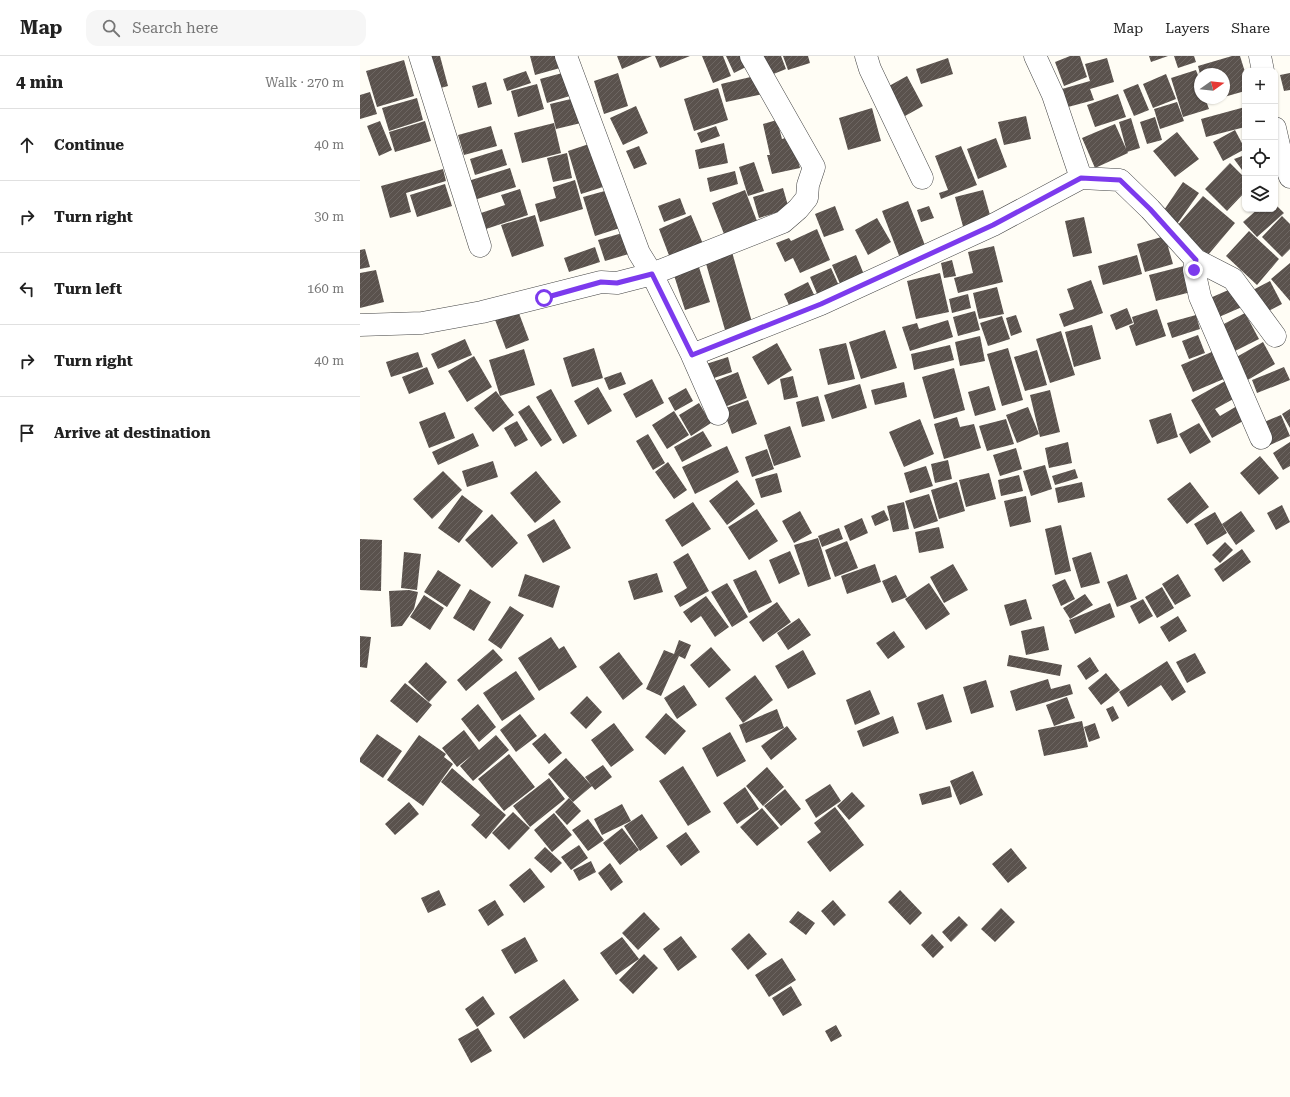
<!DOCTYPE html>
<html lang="en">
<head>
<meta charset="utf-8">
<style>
  :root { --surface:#fff; --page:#f6f6f6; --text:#222; --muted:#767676; --line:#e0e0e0 }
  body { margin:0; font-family:"Roboto Serif",serif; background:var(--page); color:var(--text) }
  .controls { position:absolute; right:12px; top:12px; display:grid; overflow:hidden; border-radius:8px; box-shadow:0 1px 3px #0004 }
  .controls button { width:36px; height:36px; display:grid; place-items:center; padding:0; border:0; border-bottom:1px solid var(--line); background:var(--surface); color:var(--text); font:20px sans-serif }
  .compass { position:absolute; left:834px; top:12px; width:36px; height:36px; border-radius:50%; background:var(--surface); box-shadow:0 1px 3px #0004; rotate:75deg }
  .stop { position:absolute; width:12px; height:12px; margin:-9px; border:3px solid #7c3aed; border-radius:50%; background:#fff }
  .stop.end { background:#7c3aed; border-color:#fff; box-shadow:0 1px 4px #0008 }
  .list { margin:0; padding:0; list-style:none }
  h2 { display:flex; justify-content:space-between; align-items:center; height:52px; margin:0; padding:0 16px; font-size:17px }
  h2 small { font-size:13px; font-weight:400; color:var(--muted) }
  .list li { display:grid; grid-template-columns:26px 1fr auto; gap:12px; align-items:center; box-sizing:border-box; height:72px; padding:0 16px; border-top:1px solid var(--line) }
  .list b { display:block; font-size:15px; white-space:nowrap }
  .list em { font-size:13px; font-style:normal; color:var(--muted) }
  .icon { flex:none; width:22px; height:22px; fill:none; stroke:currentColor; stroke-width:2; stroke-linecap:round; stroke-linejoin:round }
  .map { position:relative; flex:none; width:930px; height:1041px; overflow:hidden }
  header { display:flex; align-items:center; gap:24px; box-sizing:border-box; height:56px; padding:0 20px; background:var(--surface); border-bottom:1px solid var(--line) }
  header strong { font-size:19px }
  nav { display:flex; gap:22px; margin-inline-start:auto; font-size:14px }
  .search { width:280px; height:36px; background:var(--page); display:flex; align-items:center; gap:10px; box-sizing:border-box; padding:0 14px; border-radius:12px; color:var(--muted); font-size:15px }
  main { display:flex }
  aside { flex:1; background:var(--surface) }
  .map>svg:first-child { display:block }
  .building { fill:url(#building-hatch) }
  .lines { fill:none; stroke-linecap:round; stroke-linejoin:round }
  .minor-casing { stroke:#444; stroke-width:23 }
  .minor { stroke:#fff; stroke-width:22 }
  .route { stroke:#7c3aed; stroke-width:5 }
</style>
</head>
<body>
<header>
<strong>Map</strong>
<div class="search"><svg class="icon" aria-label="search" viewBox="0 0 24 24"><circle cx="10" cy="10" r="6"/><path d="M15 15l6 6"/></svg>Search here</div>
<nav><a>Map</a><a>Layers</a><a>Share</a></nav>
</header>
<main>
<aside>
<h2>4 min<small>Walk · 270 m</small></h2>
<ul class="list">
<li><svg class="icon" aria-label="ahead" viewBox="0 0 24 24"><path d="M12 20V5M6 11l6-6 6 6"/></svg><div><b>Continue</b></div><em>40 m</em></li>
<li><svg class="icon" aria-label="right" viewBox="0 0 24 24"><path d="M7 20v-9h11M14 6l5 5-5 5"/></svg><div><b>Turn right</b></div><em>30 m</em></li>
<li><svg class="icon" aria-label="left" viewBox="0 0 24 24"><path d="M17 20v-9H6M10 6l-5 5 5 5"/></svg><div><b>Turn left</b></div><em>160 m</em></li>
<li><svg class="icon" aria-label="right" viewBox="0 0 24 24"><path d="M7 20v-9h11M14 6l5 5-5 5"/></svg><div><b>Turn right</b></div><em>40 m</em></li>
<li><svg class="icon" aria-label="arrive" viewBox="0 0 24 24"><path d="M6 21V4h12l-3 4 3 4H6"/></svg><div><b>Arrive at destination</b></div></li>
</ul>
</aside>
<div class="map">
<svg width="930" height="1041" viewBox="0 0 930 1041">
  <defs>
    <pattern id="building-hatch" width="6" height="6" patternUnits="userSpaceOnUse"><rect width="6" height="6" fill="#5a524d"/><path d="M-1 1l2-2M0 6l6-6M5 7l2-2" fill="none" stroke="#6d6662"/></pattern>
  </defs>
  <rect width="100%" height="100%" fill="#fffdf5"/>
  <path class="building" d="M69,0H80L88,30L77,33Z
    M170,0H196L200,12L175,19Z
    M257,0H292L262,13Z
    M295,0H330L300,12Z
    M342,0H363L371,20L353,27Z
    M366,0H385L390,9L374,17Z
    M397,0H421L426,13L406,21Z
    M423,0H448L450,7L428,14Z
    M710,0H720L727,21L704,30L695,6Z
    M789,0H808L791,6Z
    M814,0H834L836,6L818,12Z
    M872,0H880L885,16V35L864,41V18H840L838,10Z
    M588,2L593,18L561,28L556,13Z
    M747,2L754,26L730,33L734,44L708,51L702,33L730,25L725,8Z
    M44,4L54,40L17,51L6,15Z
    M836,14L840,25V42H845L849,53L823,61L811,22Z
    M166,15L171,27L147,35L143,23Z
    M206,16L213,39L187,47L180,23Z
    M258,17L268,50L244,58L234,25Z
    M930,17V34L924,35L920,19Z
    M806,18L816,43L793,52L783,28Z
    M399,19L403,38L366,46L361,28Z
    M547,20L563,50L545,60L529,30Z
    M126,26L132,48L118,52L112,30Z
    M177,28L184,53L158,61L151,35Z
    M778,28L789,54L774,60L763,34Z
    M358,32L368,64L334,75L324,43Z
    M10,36L17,58L0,63V39Z
    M758,38L766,61L735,71L727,49Z
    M57,42L63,64L29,75L22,52Z
    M215,42L221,67L196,73L190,48Z
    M817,46L824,65L800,73L794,53Z
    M276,50L288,77L263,89L250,62Z
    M885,51V71L846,81L841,63Z
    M512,52L521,85L488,94L479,62Z
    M666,60L671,83L644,89L638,66Z
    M795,61L802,84L787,88L780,66Z
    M771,62L780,92L767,96L759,66Z
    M417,64L422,83L432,80L440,112L412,118L407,99H410L403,68Z
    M20,65L32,94L19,100L7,70Z
    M65,65L71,85L35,96L29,76Z
    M194,67L201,97L162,107L154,77Z
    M755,68L768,97L735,112L722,82Z
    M131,70L137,90L104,99L98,79Z
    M356,70L360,80L341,87L337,77Z
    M875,74L885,93L863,105L853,86Z
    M817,76L839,103L815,121L793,95Z
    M636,82L647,111L618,123L607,93Z
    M232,87L246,130L221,138L208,95Z
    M364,87L368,107L339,113L335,94Z
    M279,90L287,108L274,113L266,95Z
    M601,90L617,129L581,143L579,137L588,134L575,100Z
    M142,93L147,109L115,119L110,103Z
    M207,97L212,122L193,126L187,102Z
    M885,99V118L874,103Z
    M394,106L404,135L388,140L379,111Z
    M870,107L885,122V136L867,155L845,133Z
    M150,112L156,131L114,144L108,125Z
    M83,113L86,125L46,137L51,156L30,162L21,130Z
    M375,115L378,128L350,136L347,122Z
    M215,124L223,153L180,166L175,148L196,142L193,131Z
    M823,126L839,137L817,168L802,157Z
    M85,128L92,150L57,161L50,139Z
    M423,132L429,153L399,162L393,141Z
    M160,133L168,159L126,173L121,157L145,149L141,139Z
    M252,133L263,171L235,180L223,141Z
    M385,134L397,165L364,178L352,147Z
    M623,134L632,166L604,174L595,141Z
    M843,140L875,167L848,199L816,171Z
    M320,142L326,158L304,166L298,150Z
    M548,145L566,192L540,202L522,155Z
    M915,148L924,157L897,181L883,166L898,153H915Z
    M475,150L484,174L464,181L455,158Z
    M569,150L574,162L561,166L557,154Z
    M175,159L184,190L152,201L141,169Z
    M331,159L343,188L310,202L299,173Z
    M922,160L930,168V193L922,201L902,181Z
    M724,161L732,197L713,201L705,165Z
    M517,162L531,186L508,199L495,174Z
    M457,173L470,204L440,217L433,202L425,206L416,187L429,182L431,185Z
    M889,175L919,203L897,229L866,200Z
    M266,176L272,197L245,205L238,184Z
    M805,180L813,208L785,216L777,188Z
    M634,190L643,226L598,237L594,222L613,217L608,196Z
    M235,191L240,206L209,216L204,202Z
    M5,193L10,211L0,213V194Z
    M372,196L392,266L365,274L345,204Z
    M496,199L505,221L481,230L472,209Z
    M777,199L782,218L743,229L738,210Z
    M592,204L596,220L584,222L581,207Z
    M930,207V245L911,223Z
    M338,208L350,246L325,254L313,216Z
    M824,210L831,236L796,245L789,219Z
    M471,212L480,232L458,240L450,221Z
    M16,214L24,246L0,252V217Z
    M580,217L589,256L556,263L547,225Z
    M731,224L743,257L704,271L699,258L714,253L707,233Z
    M910,225L922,248L901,259L889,236Z
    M448,226L458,247L433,258L424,238Z
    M637,231L644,258L619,263L613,237Z
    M873,232L882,251L859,261L850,242Z
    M608,238L611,252L592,257L589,243Z
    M157,252L169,284L146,293L134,261Z
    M767,252L773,267L756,274L750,259Z
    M797,253L806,280L776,290L769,270L774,268L772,261Z
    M615,255L620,274L598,280L593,261Z
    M885,257L899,283L873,296L860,270Z
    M656,259L662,276L651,280L646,262Z
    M836,259L840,273L812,282L807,267Z
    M642,260L650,283L628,290L620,267Z
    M588,264L593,281L550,295L542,271L557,267L559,273Z
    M732,269L741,303L714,311L705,276Z
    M525,274L537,312L501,323L489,286Z
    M701,275L715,319L690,327L676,283Z
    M838,279L845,297L829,303L822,285Z
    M620,280L625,305L600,310L595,286Z
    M105,283L112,299L78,313L71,298Z
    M903,286L915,308L886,325L873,303Z
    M417,287L432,314L408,329L392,301Z
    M486,287L495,323L468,329L459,293Z
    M590,289L594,304L554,314L551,298Z
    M234,292L243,322L212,331L203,302Z
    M648,292L663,344L642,350L627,298Z
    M164,293L175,329L140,340L129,304Z
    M677,294L687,329L665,335L654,301Z
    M854,295L866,322L833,336L821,309Z
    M58,296L63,311L31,321L26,306Z
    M114,300L132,331L107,346L88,315Z
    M368,301L372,316L351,323L346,308Z
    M67,311L74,328L49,338L42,321Z
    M924,311L930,324L897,337L892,324Z
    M594,312L605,354L574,363L562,321Z
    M261,316L266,328L249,334L244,322Z
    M378,316L387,342L362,352L352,326Z
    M433,320L438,341L424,344L420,323Z
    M292,323L304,347L276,362L263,338Z
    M867,324L877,341L855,353L860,360L877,350L885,364L852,382L831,344Z
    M544,326L547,341L515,349L511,334Z
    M500,328L507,352L472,363L464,339Z
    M629,330L636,354L615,360L608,336Z
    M238,331L252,355L228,369L214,345Z
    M326,332L333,345L315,355L308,342Z
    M191,333L217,380L203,388L176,341Z
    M690,334L700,376L680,381L670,339Z
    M136,335L154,359L133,376L114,352Z
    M458,340L465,365L442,371L436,346Z
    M388,344L397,368L372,378L363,353Z
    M339,347L351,367L331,380L319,359Z
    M169,349L192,384L181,391L158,356Z
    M668,351L679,378L657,387L646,359Z
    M930,353V372L922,358Z
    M314,355L329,379L307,393L292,369Z
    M85,356L95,382L69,392L59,366Z
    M811,357L818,381L797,388L789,364Z
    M921,359L930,380L908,390L899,368Z
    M597,361L600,371L614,368L621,392L584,403L574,368Z
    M560,363L574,398L544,411L529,376Z
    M646,363L654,388L627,395L619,370Z
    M157,365L168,384L155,391L144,372Z
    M839,367L851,386L830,398L819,378Z
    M430,370L441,401L414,410L404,379Z
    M343,375L352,390L322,406L314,391Z
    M113,377L119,390L78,409L72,396Z
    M288,378L305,407L293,414L276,385Z
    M708,386L712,407L689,412L685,392Z
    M930,386V410L923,414L913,397Z
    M367,390L379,416L335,438L322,411Z
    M656,392L662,413L640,420L633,399Z
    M407,393L414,413L392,421L385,401Z
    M900,400L919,422L899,439L880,417Z
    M588,404L592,423L575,427L571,408Z
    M133,405L138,421L107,431L102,415Z
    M308,406L327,434L314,443L295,416Z
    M685,409L692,433L671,440L663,415Z
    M566,410L573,430L550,437L544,417Z
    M715,413L718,422L695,429L692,420Z
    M83,415L102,434L72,463L53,443Z
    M176,415L201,446L175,467L150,437Z
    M417,417L422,436L401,442L395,423Z
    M629,417L636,443L606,451L599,424Z
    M659,419L663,435L641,440L638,424Z
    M377,424L395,448L367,469L349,445Z
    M597,426L605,455L579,463L571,434Z
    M722,426L725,441L698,447L695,432Z
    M830,426L849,451L827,468L807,443Z
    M569,438L578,465L554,473L545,445Z
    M102,439L123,455L99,487L78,472Z
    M666,440L671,466L650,471L644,445Z
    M333,446L351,473L322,491L305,464Z
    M544,446L549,473L533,476L527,450Z
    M922,449L930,466L916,474L907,457Z
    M397,453L418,485L389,504L368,471Z
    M524,454L529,464L515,470L511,460Z
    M440,455L452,477L434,487L422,465Z
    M881,455L895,475L876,489L862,468Z
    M855,456L867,477L847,489L834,468Z
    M132,458L158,487L132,512L105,484Z
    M502,462L508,477L490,485L484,470Z
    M194,463L211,492L183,507L167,479Z
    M701,469L711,515L695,519L685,473Z
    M579,471L584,492L559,497L555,476Z
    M479,472L483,483L462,491L458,480Z
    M458,482L471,523L448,531L434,489Z
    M0,483L22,484L21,535L0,534Z
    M487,485L498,512L475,521L465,494Z
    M865,486L873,494L860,507L852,499Z
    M882,493L891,506L863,526L854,513Z
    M430,495L440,518L419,528L409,504Z
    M44,496L61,498L57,534L41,532Z
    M731,496L740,527L721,532L712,502Z
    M328,497L349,535L320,551L314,540L327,532L313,506Z
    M515,508L521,526L487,538L481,520Z
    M593,508L608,534L584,547L570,521Z
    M78,514L101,529L87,551L64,536Z
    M396,514L412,546L389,557L373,524Z
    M297,517L303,536L274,544L268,525Z
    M165,518L200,530L193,552L158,540Z
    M767,518L777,543L757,551L747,526Z
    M818,518L831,540L815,549L802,528Z
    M536,519L547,541L532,547L522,525Z
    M705,523L715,543L701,550L692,529Z
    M367,527L388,561L372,571L351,536Z
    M569,527L590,558L566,574L545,543Z
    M802,531L814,552L797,562L785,541Z
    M110,533L131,546L114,575L93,562Z
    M49,534L58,536L54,553L42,570L31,571L29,535Z
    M725,538L733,549L710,563L703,552Z
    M64,539L84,552L70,574L50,561Z
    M346,540L369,571L355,581L341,560L331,567L323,556Z
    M666,543L672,563L650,570L644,549Z
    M783,543L793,560L779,568L770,550Z
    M417,546L431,566L403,586L389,566Z
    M750,547L755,561L715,578L709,564Z
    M150,550L164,559L141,593L128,584Z
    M818,560L827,575L809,586L800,571Z
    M439,562L451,579L428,594L417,577Z
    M684,570L689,594L666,599L661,575Z
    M534,575L545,591L528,603L516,587Z
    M0,580L11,581L7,612L0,611Z
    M191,581L199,593L204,590L217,611L179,635L158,602Z
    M319,584L331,589L325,603L319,600L301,640L286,633L304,594L314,598Z
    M351,591L371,614L349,632L330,609Z
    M133,593L143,604L106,635L97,624Z
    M443,594L456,618L428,633L415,610Z
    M259,596L283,628L263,644L239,611Z
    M835,597L846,617L827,627L816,606Z
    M649,599L702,609L700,620L647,610Z
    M730,601L739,615L726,624L717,610Z
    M807,605L826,636L812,645L801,629L768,651L759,636Z
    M66,606L87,626L69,646L48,626Z
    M156,615L175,643L142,665L123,637Z
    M746,617L760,634L741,649L728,632Z
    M395,619L413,644L383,667L365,642Z
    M688,623L691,633L710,628L713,638L656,655L650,635Z
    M626,624L634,651L611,658L603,631Z
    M45,627L72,649L57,667L30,645Z
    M324,629L337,649L317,663L304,642Z
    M510,634L520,658L495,669L486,644Z
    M583,638L592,666L566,674L557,647Z
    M227,640L242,656L226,673L210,657Z
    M707,641L715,662L694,670L686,649Z
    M118,648L136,671L119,686L101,663Z
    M753,650L759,662L752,666L746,653Z
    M417,653L424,672L386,687L379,669Z
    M306,657L326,675L305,699L285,681Z
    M160,658L177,680L156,696L140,674Z
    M533,660L539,677L503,691L497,675Z
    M722,665L728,691L684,700L678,674Z
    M254,667L274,694L251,711L231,684Z
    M735,667L740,682L729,686L724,671Z
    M427,670L437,683L411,704L401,690Z
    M104,674L119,694L136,679L149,694L113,725L100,710L112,699L97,711L82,692Z
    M370,676L386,705L357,721L342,692Z
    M185,677L202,697L189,708L172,688Z
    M17,678L42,695L23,722L0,706V702Z
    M59,679L86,698L84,701L93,708L63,750L27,724Z
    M149,698L175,731L144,755L118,723Z
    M206,702L232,730L213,746L188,718Z
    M243,709L252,721L235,734L225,721Z
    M323,710L351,756L328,770L299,725Z
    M407,711L424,731L403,750L386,730Z
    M92,712L146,759L126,783L111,769L120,759L81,726Z
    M613,715L623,739L600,749L590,725Z
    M189,722L205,743L170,771L153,750Z
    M470,728L481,745L456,762L445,744Z
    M590,730L592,741L562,749L559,738Z
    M385,731L399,753L377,768L363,747Z
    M425,733L441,753L421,770L404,750Z
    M492,736L505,750L489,764L477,750Z
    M209,742L221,755L207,769L195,756Z
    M49,746L59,758L35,779L25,768Z
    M262,748L271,765L242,779L234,763Z
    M475,751L504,789L470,816L447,786L461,776L454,767Z
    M402,752L419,772L397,790L380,771Z
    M153,756L170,772L149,794L132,777Z
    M194,757L212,779L192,796L174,774Z
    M282,758L298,782L280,795L264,770Z
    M228,763L244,784L228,795L212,774Z
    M262,772L279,794L260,809L243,787Z
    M326,776L340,796L321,810L306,790Z
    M219,789L228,802L211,814L201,801Z
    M185,791L202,807L191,817L174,802Z
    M651,792L667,812L648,827L632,808Z
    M231,805L236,816L219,825L213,814Z
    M250,807L263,826L251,835L238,817Z
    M170,812L185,831L164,847L149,829Z
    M79,834L86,849L68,857L61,842Z
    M540,834L562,857L550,869L528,846Z
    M135,844L144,859L128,870L118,854Z
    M473,844L486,859L474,870L461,855Z
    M641,852L655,866L635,886L621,873Z
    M438,855L455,867L446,879L429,866Z
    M284,856L300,873L278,894L262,877Z
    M599,860L608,869L591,886L582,876Z
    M389,877L407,898L388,914L371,893Z
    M572,878L584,891L573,902L561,889Z
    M321,880L337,901L318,915L303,893Z
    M165,881L178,905L155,918L141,894Z
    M262,881L279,903L256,919L240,897Z
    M284,898L298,912L273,938L259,924Z
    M422,902L436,924L409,941L395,919Z
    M204,923L219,944L164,983L149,961Z
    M431,930L442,949L423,960L412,942Z
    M123,940L135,958L117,971L105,953Z
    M476,969L482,980L471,986L465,975Z
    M118,972L132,995L111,1007L98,983Z"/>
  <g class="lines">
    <defs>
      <path id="minor" d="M60,0L120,190
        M506,0L510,13L562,122
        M675,0L693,39L721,122L760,124L790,153L836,204L873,223L915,280
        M900,0L903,15
        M915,72L920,94L930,121
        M836,204L834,214L840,241L901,382
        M0,269L62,267L122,256L241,226L257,227L292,218L279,197L206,0
        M332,299L461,248L633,169L721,122
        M358,358L332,299L292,218L423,166L438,153L447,142L448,129L454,111L391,0"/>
    </defs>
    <use href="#minor" class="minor-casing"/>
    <use href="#minor" class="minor"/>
  </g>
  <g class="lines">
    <path class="route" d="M184,242L241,226L257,227L292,218L332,299L461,248L633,169L721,122L760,124L790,153L836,204L834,214"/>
  </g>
</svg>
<div class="controls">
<button>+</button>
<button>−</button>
<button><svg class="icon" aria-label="locate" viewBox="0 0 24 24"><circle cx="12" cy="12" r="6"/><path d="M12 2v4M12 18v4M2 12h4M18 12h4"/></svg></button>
<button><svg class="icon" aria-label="layers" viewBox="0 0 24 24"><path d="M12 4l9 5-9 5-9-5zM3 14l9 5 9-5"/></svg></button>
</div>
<svg class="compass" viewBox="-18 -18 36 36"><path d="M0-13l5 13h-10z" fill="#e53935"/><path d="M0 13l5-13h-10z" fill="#767676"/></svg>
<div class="stop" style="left:184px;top:242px"></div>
<div class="stop end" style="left:834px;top:214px"></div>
</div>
</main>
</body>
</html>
